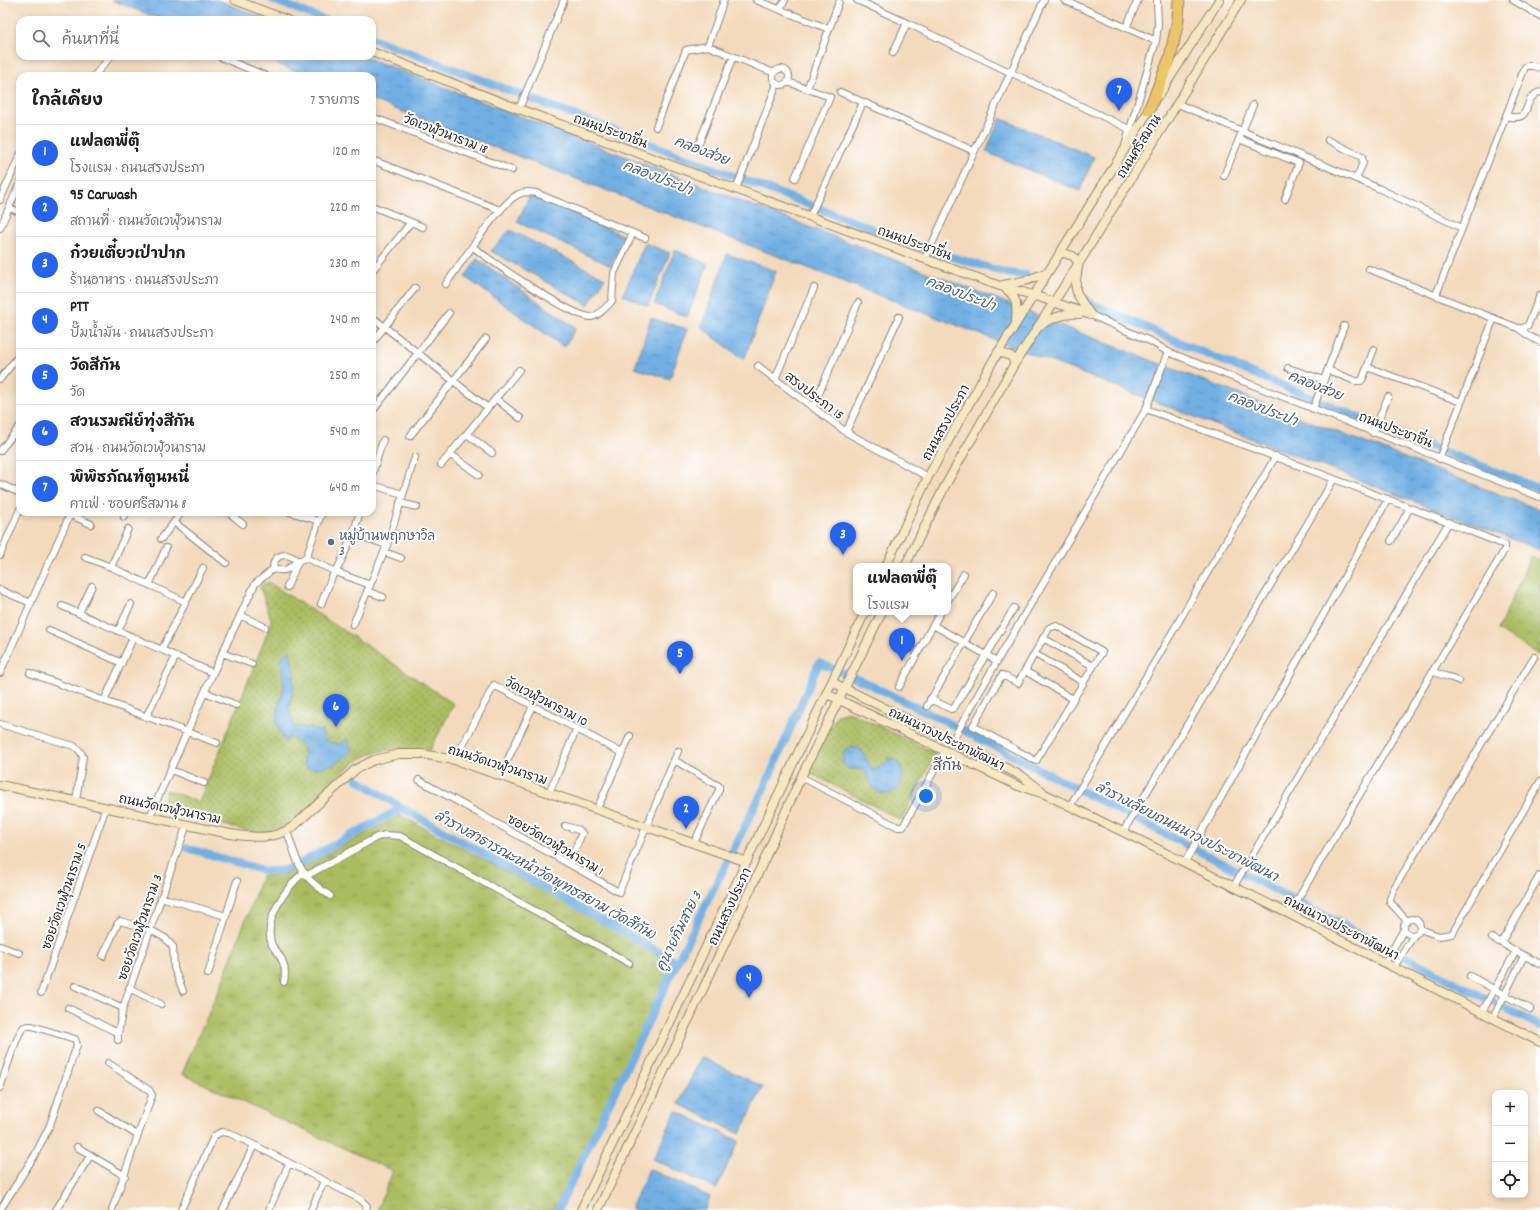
<!DOCTYPE html>
<html lang="th">
<head>
<meta charset="utf-8">
<style>
  :root { --surface:#fff; --page:#f6f6f6; --text:#202124; --muted:#757577; --line:#e0e0e0; --accent:#2563eb }
  body { margin:0; font-family:Dekko,"Playpen Sans Thai",sans-serif; background:var(--page); color:var(--text) }
  .controls { position:absolute; right:12px; bottom:12px; display:grid; overflow:hidden; border-radius:8px; box-shadow:0 2px 6px #0003 }
  .controls button { width:36px; height:36px; display:grid; place-items:center; padding:0; border:0; border-bottom:1px solid var(--line); background:var(--surface); color:var(--text); font:20px sans-serif }
  .you { position:absolute; left:926px; top:796px; width:14px; height:14px; margin:-10px; border:3px solid #fff; border-radius:50%; background:#1a73e8; box-shadow:0 0 0 6px #1a73e833 }
  .badge { display:grid; place-items:center; width:26px; height:26px; border-radius:50%; background:var(--accent); color:#fff; font-size:13px; font-weight:700 }
  .pin { position:absolute; translate:-50% -33px; filter:drop-shadow(0 1px 2px #0008) }
  .pin::after { content:''; position:absolute; top:21px; width:14px; height:12px; background:inherit; clip-path:polygon(0 0,100% 0,50% 100%) }
  .popup { position:absolute; left:853px; top:563px; width:98px; height:52px; box-sizing:border-box; display:grid; place-content:center; border-radius:8px; background:var(--surface); filter:drop-shadow(0 1px 3px #0005); font-size:13px; white-space:nowrap; color:var(--muted) }
  .popup b { font-size:15px; color:var(--text) }
  .popup::after { content:''; position:absolute; left:50%; top:100%; margin-left:-8px; border:8px solid transparent; border-top-color:var(--surface) }
  .list { margin:0; padding:0; list-style:none }
  h2 { display:flex; justify-content:space-between; align-items:center; height:52px; margin:0; padding:0 16px; font-size:17px }
  h2 small { font-size:13px; font-weight:400; color:var(--muted) }
  .list li { display:grid; grid-template-columns:26px 1fr auto; gap:12px; align-items:center; box-sizing:border-box; height:56px; padding:0 16px; border-top:1px solid var(--line) }
  .list b { display:block; font-size:15px; white-space:nowrap }
  .list p { margin:0; font-size:13px; white-space:nowrap; color:var(--muted) }
  .list em { font-size:13px; font-style:normal; color:var(--muted) }
  .icon { flex:none; width:22px; height:22px; fill:none; stroke:currentColor; stroke-width:2; stroke-linecap:round; stroke-linejoin:round }
  .map { position:relative; flex:none; width:1540px; height:1210px; overflow:hidden }
  .search { position:absolute; background:var(--surface); box-shadow:0 2px 6px #0003; left:16px; top:16px; width:360px; height:44px; display:flex; align-items:center; gap:10px; box-sizing:border-box; padding:0 14px; border-radius:12px; color:var(--muted); font-size:15px }
  .panel { position:absolute; background:var(--surface); box-shadow:0 2px 6px #0003; left:16px; top:72px; width:360px; height:444px; border-radius:12px }
  .map>svg:first-child { display:block }
  .grass { fill:url(#grass-tufts); stroke:#6a7445 }
  .park { fill:url(#park-dots); stroke:#6a7445 }
  .water { fill:url(#water-ripples); stroke:#4e6d87 }
  .lines { fill:none; stroke-linecap:round; stroke-linejoin:round }
  .canal { stroke:#71afe3; stroke-width:8 }
  .street-casing { stroke:#8f8274; stroke-width:8 }
  .secondary-casing { stroke:#8f8274; stroke-width:10 }
  .highway-casing { stroke:#8f8274; stroke-width:13 }
  .street { stroke:#fff; stroke-width:6 }
  .secondary { stroke:#f7e8c3; stroke-width:8 }
  .highway { stroke:#eac669; stroke-width:11 }
  .service-dot { fill:#5c6f8a; stroke:#fff; stroke-width:1.5 }
  .labels { text-anchor:middle; stroke-width:4; stroke-linejoin:round; paint-order:stroke }
  .street-label { font-size:13px; fill:#2b2b2b; stroke:#fff }
  .service-label { font-size:13px; fill:#4e5e75; stroke:#fff; text-anchor:start }
  .water-label { font-size:14px; font-style:italic; fill:#476075; stroke:#fff }
  .quarter-label { font-size:15px; fill:#5c5165; stroke:#fff }
</style>
</head>
<body>
<div class="map">
<svg width="1540" height="1210" viewBox="0 0 1540 1210">
  <defs>
    <pattern id="grass-tufts" width="24" height="20" patternUnits="userSpaceOnUse"><rect width="24" height="20" fill="#aabc5f"/><path d="M3 7l-1-3M5 7V3M7 7l1-3M15 17l-1-3M17 17v-4M19 17l1-3" fill="none" stroke="#8b994f"/></pattern>
    <pattern id="park-dots" width="8" height="8" patternUnits="userSpaceOnUse"><rect width="8" height="8" fill="#aabc5f"/><path d="M2 2h.1M6 6h.1" fill="none" stroke="#8b994f" stroke-width="1.8" stroke-linecap="round"/></pattern>
    <pattern id="water-ripples" width="26" height="14" patternUnits="userSpaceOnUse"><rect width="26" height="14" fill="#71afe3"/><path d="M2 4q2-2 4 0t4 0M15 11q2-2 4 0t4 0" fill="none" stroke="#5d8fb8"/></pattern>
  </defs>
  <rect width="100%" height="100%" fill="#fff"/>
  <filter id="ink" filterUnits="userSpaceOnUse"><feTurbulence type="fractalNoise" baseFrequency=".025" numOctaves="2"/><feDisplacementMap in="SourceGraphic" scale="8" xChannelSelector="R" yChannelSelector="G"/><feConvolveMatrix kernelMatrix="1 2 1 2 8 2 1 2 1" color-interpolation-filters="sRGB"/></filter>
  <filter id="wash" filterUnits="userSpaceOnUse"><feTurbulence type="fractalNoise" baseFrequency=".012" numOctaves="4" result="noise"/><feDisplacementMap in="SourceGraphic" scale="16" xChannelSelector="R" yChannelSelector="G"/><feGaussianBlur stdDeviation="0.9" result="paint"/><feColorMatrix in="noise" values="0 0 0 0 0 0 0 0 0 0 0 0 0 0 0 0 0 1.4 0 .05"/><feComposite in="paint" operator="in"/></filter>
  <g filter="url(#wash)">
    <rect width="100%" height="100%" fill="#f3dabc"/>
    <path class="grass" d="M1531,556L1540,560V656L1498,630Z
      M400,815L677,962L558,1210H377L393,1171L182,1074L222,982L262,876H273L284,874L307,865Z"/>
    <path class="park" d="M268,582L366,645L454,704L430,750C409,749 386,747 366,756C335,769 300,831 270,833C257,834 243,830 231,827C207,821 183,815 160,809L167,790L199,802L271,624V619L260,587Z
      M849,712L936,753L901,820L808,772L837,715Z"/>
    <path class="water" d="M111,0H217L269,20H163Z
      M257,56H363L1007,303L1067,328L1540,510V550L372,100V76H309Z
      M1000,118L1094,157L1080,191L986,152Z
      M531,193L624,236L611,266L517,222Z
      M510,230L605,278L588,305L491,251Z
      M645,243L670,253L648,306L623,295Z
      M675,250L708,264L687,317L654,304Z
      M727,254L776,271L744,360L701,327Z
      M477,259L576,328L564,347L465,277Z
      M651,318L687,329L670,379L635,368Z
      M290,651L294,673L293,691L289,709L294,726C303,729 312,726 320,731L322,729C321,742 331,743 341,744L347,739L352,751C336,766 329,767 308,769L304,765L303,746L289,736L285,742L276,723L279,704L284,689L281,657Z
      M852,747L859,749L862,751L873,771L888,763V757C911,762 905,799 882,793C867,790 870,771 861,769C857,768 853,770 849,769C841,767 842,756 845,751Z
      M701,1057L763,1087L740,1134L679,1104Z
      M676,1111L739,1141L716,1189L653,1159Z
      M649,1169L710,1197L705,1210H630Z"/>
    <g class="lines">
      <path class="canal" d="M273,0L325,20
        M372,38L925,249L1007,273L1026,275
        M1086,299L1094,305L1211,356L1389,430L1540,489
        M357,779L402,808
        M187,848L265,871H281L295,866L402,808L677,962
        M558,1210L677,962L767,782L819,663L862,681L949,723L1540,1026"/>
    </g>
  </g>
  <g filter="url(#ink)">
    <g class="lines">
      <defs>
        <path id="street" d="M756,0L829,29
          M857,0L907,23
          M1064,0L1156,41
          M1513,0L1540,16
          M780,9L785,0
          M1126,28L1138,0
          M708,46L724,0
          M893,53L907,23L1129,129
          M218,56L266,76
          M773 77a8 8 0 1 1 16 0a8 8 0 1 1-16 0Z
          M94,76L111,56
          M788,82L830,97L795,178
          M807,89L839,2
          M840,92L974,151
          M1178,104L1380,189L1462,228
          M519,109L564,0
          M1506,116C1536,123 1519,99 1540,92
          M372,117L512,170
          M656,127L686,50L708,46L774,73
          M1239,139L1299,163L1285,199
          M1328,140L1362,157L1363,163L1356,179
          M699,143L733,57
          M1125,146L1156,41L1158,25L1157,0
          M372,160L500,210
          M1224,176L1253,105
          M736,189L777,84
          M0,200L20,155
          M372,206L423,227
          M9,208L20,212
          M810,216L863,103
          M0,228L20,183
          M473,247C491,261 572,317 591,317C599,316 607,306 612,301L614,273L633,233
          M925,259L1044,0
          M1369,269L1518,328H1524L1528,325L1540,295
          M372,271L411,222
          M446,284C460,265 500,202 519,194C525,191 530,192 536,193L645,238
          M814,288L775,379L846,432L928,477
          M1436,295L1525,67L1529,65L1540,68
          M1091,315L1152,342L1168,352L1540,497
          M372,317L488,408
          M1518,328L1529,336L1540,342
          M372,343L415,288
          M758,366L775,379
          M1367,367L1461,402
          M1288,368L1324,380
          M1328,370L1355,381H1361L1363,378L1374,349
          M0,379L20,354
          M496,399L520,418
          M813,407L858,303
          M1146,409C1266,453 1386,498 1505,545V549L1289,914
          M1313,409L1344,326
          M372,412L449,313
          M846,432L899,317
          M1373,433L1388,397
          M467,434L492,453
          M410,436L486,339
          M0,451L20,426
          M450,454L479,475
          M1439,459L1494,318
          M441,465L519,370
          M372,475L383,440
          M0,484L20,493
          M372,485L403,494
          M400,503L417,507
          M64,512L91,524
          M228,512L243,524
          M290,512L319,521
          M124,517L127,512
          M174,522L226,563
          M353,534L387,545
          M161,539L182,512
          M1391,541L1410,508
          M384,552L401,558
          M0,555L20,509
          M85,557L111,567L186,602
          M306,558L336,572L370,585
          M111,567L128,529
          M273,569C284,572 289,570 296,562
          M149,585L166,548
          M287,587L299,560
          M0,590L31,603
          M367,591L383,597
          M948,600L964,574
          M321,604L332,577L339,566L353,534L360,512
          M62,606C112,628 163,650 213,673
          M79,613L92,586
          M240,615L265,627
          M353,625L387,545L415,457
          M933,625L941,612
          M1054,626H1057L1102,652L1036,761L973,726L1002,675L1018,683L1049,628Z
          M49,630L122,663
          M118,631L131,604
          M1043,638L1093,666
          M162,649L203,568
          M222,653L252,664
          M1035,654L1083,682
          M1025,671L1073,699
          M1433,671C1442,677 1450,676 1459,681
          M0,673L71,512
          M30,673L217,743
          M899,687L933,625L997,661
          M205,692L236,705
          M930,699L951,709L954,708L1014,608
          M104,701L133,638
          M927,706L993,593
          M146,717L176,656
          M0,724L74,746L80,751L83,757L76,800
          M952,741L997,661L1146,409L1168,352
          M455,760L494,685L622,753
          M674,760L719,786V790L694,843
          M171,770L204,783
          M500,776L533,706
          M801,777L898,827H903L945,751
          M419,780L619,892L678,751
          M549,793L577,728
          M1070,806L1276,456
          M597,809L630,736
          M150,816L213,673L255,584L273,569C273,554 287,551 297,561L306,558L322,512
          M565,826L579,830L582,833L569,864
          M287,831C293,848 297,867 310,880C316,886 324,891 330,896
          M1123,832L1334,479
          M1185,862L1388,499
          M306,876L377,837L385,835L400,836L629,963
          M1234,886L1449,522
          M161,897L226,916
          M1404 927a8 8 0 1 1 16 0a8 8 0 1 1-16 0Z
          M1407,921L1390,902V899L1393,890L1534,657
          M1420,929L1439,936L1452,934L1540,782
          M1492,938L1540,964
          M1501,943L1540,875
          M0,946L19,953
          M103,956L118,923L120,921L149,929L165,938L173,947L174,968L183,991
          M1385,963L1404,929
          M1394,967L1414,935
          M208,974L237,881
          M1470,976L1530,1009
          M284,982C286,972 285,963 279,955C277,951 274,949 272,945C262,920 286,888 304,872
          M75,986L123,1008
          M129,988L161,1004
          M41,993L106,807
          M68,1008L118,1033
          M1482,1012L1516,951
          M1493,1018L1524,956
          M118,1040V1033L123,1008L187,824
          M108,1063L149,1090L152,1095L112,1210
          M0,1088C4,1077 16,1035 23,1028C25,1025 28,1026 32,1026L75,1039L77,1045L50,1125L35,1155L0,1210
          M99,1111L137,1135
          M77,1147L125,1176
          M56,1210L90,1156
          M181,1210L214,1136L221,1132L229,1133L254,1145L360,1199L367,1206L366,1210
          M223,1210L254,1145
          M269,1210L289,1163
          M311,1210L324,1181"/>
        <path id="secondary" d="M235,0L287,20
          M372,52L519,109L925,259L1000,286L1033,295L1091,315
          M1159,95L1219,0
          M1060,252L1073,256L1079,263C1073,291 1074,292 1091,315
          M1003,285L1028,280L1048,272
          M1006,289C1018,297 1017,308 1016,321
          M1040,325C1052,318 1066,312 1080,314
          M998,352L1011,356L1015,363
          M886,566L928,477L994,359L1151,107
          M905,566L945,486L1015,363L1084,255L1241,0
          M832,682L1022,776L1042,791
          M827,694L1018,786L1045,794L1123,832L1289,914L1540,1042
          M0,785L230,834C254,837 273,841 294,826L356,769L374,760L399,754H422L455,760L747,862
          M581,1210L865,612
          M598,1210L761,867L801,777L882,612"/>
        <path id="highway" d="M1149,110L1170,58L1178,20L1179,0"/>
      </defs>
      <use href="#street" class="street-casing"/>
      <use href="#secondary" class="secondary-casing"/>
      <use href="#highway" class="highway-casing"/>
      <use href="#street" class="street"/>
      <use href="#secondary" class="secondary"/>
      <use href="#highway" class="highway"/>
    </g>
  </g>
  <circle class="service-dot" cx="331" cy="542" r="4"/>
  <g class="labels">
    <g class="street-label">
      <text transform="translate(611 130) rotate(20)" y="5">ถนนประชาชื่น</text>
      <text transform="translate(446 133) rotate(21)" y="5">วัดเวฬุวนาราม 18</text>
      <text transform="translate(1138 146) rotate(-58)" y="5">ถนนศรีสมาน</text>
      <text transform="translate(915 242) rotate(20)" y="5">ถนนประชาชื่น</text>
      <text transform="translate(815 395) rotate(37)" y="5">สรงประภา 15</text>
      <text transform="translate(945 422) rotate(-61)" y="5">ถนนสรงประภา</text>
      <text transform="translate(1396 429) rotate(21)" y="5">ถนนประชาชื่น</text>
      <text transform="translate(547 701) rotate(27)" y="5">วัดเวฬุวนาราม 10</text>
      <text transform="translate(947 738) rotate(26)" y="5">ถนนนาวงประชาพัฒนา</text>
      <text transform="translate(498 764) rotate(18)" y="5">ถนนวัดเวฬุวนาราม</text>
      <text transform="translate(170 808) rotate(12)" y="5">ถนนวัดเวฬุวนาราม</text>
      <text transform="translate(556 844) rotate(30)" y="5">ซอยวัดเวฬุวนาราม 1</text>
      <text transform="translate(63 896) rotate(-71)" y="5">ซอยวัดเวฬุวนาราม 5</text>
      <text transform="translate(729 906) rotate(-65)" y="5">ถนนสรงประภา</text>
      <text transform="translate(139 927) rotate(-71)" y="5">ซอยวัดเวฬุวนาราม 3</text>
      <text transform="translate(1342 927) rotate(27)" y="5">ถนนนาวงประชาพัฒนา</text>
    </g>
    <g class="service-label">
      <text x="339" y="540">หมู่บ้านพฤกษาวิล<tspan x="339" dy="15">3</tspan></text>
    </g>
    <g class="water-label">
      <text transform="translate(702 150) rotate(21)" y="5">คลองส่วย</text>
      <text transform="translate(658 177) rotate(21)" y="5">คลองประปา</text>
      <text transform="translate(961 293) rotate(21)" y="5">คลองประปา</text>
      <text transform="translate(1316 385) rotate(22)" y="5">คลองส่วย</text>
      <text transform="translate(1263 408) rotate(21)" y="5">คลองประปา</text>
      <text transform="translate(1187 831) rotate(27)" y="5">ลำรางเลียบถนนนาวงประชาพัฒนา</text>
      <text transform="translate(545 874) rotate(29)" y="5">ลำรางสาธารณะหน้าวัดพุทธสยาม (วัดสีกัน)</text>
      <text transform="translate(678 931) rotate(-64)" y="5">คูนายกิมสาย 3</text>
    </g>
    <g class="quarter-label">
      <text x="947" y="770">สีกัน</text>
    </g>
  </g>
</svg>
<div class="controls">
<button>+</button>
<button>−</button>
<button><svg class="icon" aria-label="locate" viewBox="0 0 24 24"><circle cx="12" cy="12" r="6"/><path d="M12 2v4M12 18v4M2 12h4M18 12h4"/></svg></button>
</div>
<div class="you"></div>
<div class="pin badge" style="left:902px;top:661px">1</div>
<div class="popup"><b>แฟลตพี่ตุ๊</b>โรงแรม</div>
<div class="pin badge" style="left:686px;top:829px">2</div>
<div class="pin badge" style="left:843px;top:555px">3</div>
<div class="pin badge" style="left:749px;top:998px">4</div>
<div class="pin badge" style="left:680px;top:674px">5</div>
<div class="pin badge" style="left:336px;top:727px">6</div>
<div class="pin badge" style="left:1119px;top:111px">7</div>
<div class="search"><svg class="icon" aria-label="search" viewBox="0 0 24 24"><circle cx="10" cy="10" r="6"/><path d="M15 15l6 6"/></svg>ค้นหาที่นี่</div>
<section class="panel">
<h2>ใกล้เคียง<small>7 รายการ</small></h2>
<ul class="list">
<li><span class="badge">1</span><div><b>แฟลตพี่ตุ๊</b><p>โรงแรม · ถนนสรงประภา</p></div><em>120 m</em></li>
<li><span class="badge">2</span><div><b>95 Carwash</b><p>สถานที่ · ถนนวัดเวฬุวนาราม</p></div><em>220 m</em></li>
<li><span class="badge">3</span><div><b>ก๋วยเตี๋ยวเป่าปาก</b><p>ร้านอาหาร · ถนนสรงประภา</p></div><em>230 m</em></li>
<li><span class="badge">4</span><div><b>PTT</b><p>ปั๊มน้ำมัน · ถนนสรงประภา</p></div><em>240 m</em></li>
<li><span class="badge">5</span><div><b>วัดสีกัน</b><p>วัด</p></div><em>250 m</em></li>
<li><span class="badge">6</span><div><b>สวนรมณีย์ทุ่งสีกัน</b><p>สวน · ถนนวัดเวฬุวนาราม</p></div><em>540 m</em></li>
<li><span class="badge">7</span><div><b>พิพิธภัณฑ์ตูนนนี่</b><p>คาเฟ่ · ซอยศรีสมาน 8</p></div><em>640 m</em></li>
</ul>
</section>
</div>
</body>
</html>
